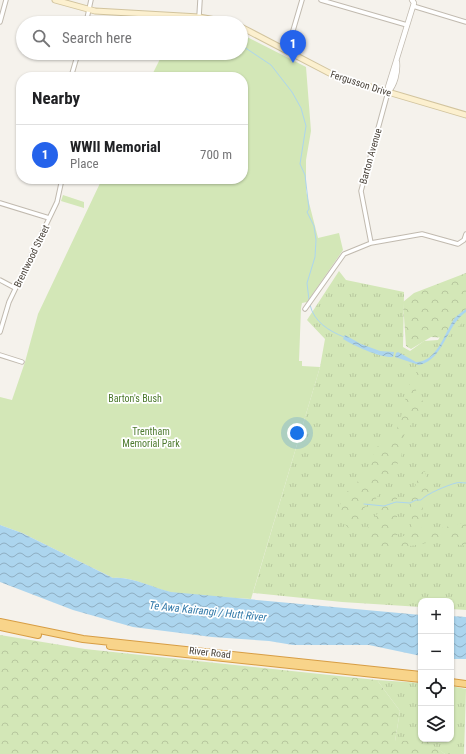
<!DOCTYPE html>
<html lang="en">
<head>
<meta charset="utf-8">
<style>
  :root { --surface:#fff; --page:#f6f6f6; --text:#202124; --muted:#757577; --line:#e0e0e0; --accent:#2563eb }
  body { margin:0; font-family:"Roboto Condensed",sans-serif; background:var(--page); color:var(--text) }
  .controls { position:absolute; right:12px; bottom:12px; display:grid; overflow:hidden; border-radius:8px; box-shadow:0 1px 3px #0004 }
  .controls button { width:36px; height:36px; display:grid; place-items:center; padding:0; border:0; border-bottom:1px solid var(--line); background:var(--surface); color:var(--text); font:20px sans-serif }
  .you { position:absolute; left:297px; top:433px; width:14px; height:14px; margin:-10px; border:3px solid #fff; border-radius:50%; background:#1a73e8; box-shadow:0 0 0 6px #1a73e833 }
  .badge { display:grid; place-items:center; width:26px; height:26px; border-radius:50%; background:var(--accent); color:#fff; font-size:13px; font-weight:700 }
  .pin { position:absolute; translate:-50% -33px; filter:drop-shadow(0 1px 2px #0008) }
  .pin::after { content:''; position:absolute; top:21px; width:14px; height:12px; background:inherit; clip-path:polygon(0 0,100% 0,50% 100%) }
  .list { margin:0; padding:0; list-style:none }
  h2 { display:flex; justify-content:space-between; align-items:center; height:52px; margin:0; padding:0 16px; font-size:17px }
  h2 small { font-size:13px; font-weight:400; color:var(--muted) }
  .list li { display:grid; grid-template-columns:26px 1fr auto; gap:12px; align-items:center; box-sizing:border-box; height:60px; padding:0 16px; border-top:1px solid var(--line) }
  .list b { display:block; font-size:15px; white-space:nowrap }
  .list p { margin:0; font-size:13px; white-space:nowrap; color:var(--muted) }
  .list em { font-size:13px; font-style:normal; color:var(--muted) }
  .icon { flex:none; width:22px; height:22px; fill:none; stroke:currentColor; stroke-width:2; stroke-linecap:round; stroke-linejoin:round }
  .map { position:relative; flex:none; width:466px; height:754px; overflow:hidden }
  .search { position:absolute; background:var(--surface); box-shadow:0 1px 3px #0004; left:16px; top:16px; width:232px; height:44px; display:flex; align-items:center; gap:10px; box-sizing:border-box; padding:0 14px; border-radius:22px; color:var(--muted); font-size:15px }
  .panel { position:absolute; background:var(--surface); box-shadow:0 1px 3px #0004; left:16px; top:72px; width:232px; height:112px; border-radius:16px }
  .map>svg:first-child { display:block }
  .grass { fill:url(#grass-tufts) }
  .forest { fill:url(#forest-crowns) }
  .green { fill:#d3e7b7 }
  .water { fill:url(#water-waves) }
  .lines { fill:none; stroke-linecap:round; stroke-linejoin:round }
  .stream { stroke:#acd5ee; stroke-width:1 }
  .minor-casing { stroke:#c1baaf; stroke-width:5.5 }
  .tertiary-casing { stroke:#c1baaf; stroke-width:6 }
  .secondary-casing { stroke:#d2c49e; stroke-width:7 }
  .trunk-casing { stroke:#d79d44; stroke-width:8 }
  .minor { stroke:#fff; stroke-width:3.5 }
  .tertiary { stroke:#fff; stroke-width:4.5 }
  .secondary { stroke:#fcf0cf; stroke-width:5 }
  .trunk { stroke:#f8d48a; stroke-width:6 }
  .labels { text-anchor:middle; stroke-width:3.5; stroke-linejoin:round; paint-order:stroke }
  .street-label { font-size:10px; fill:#4a433a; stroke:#fff }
  .park-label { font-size:10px; fill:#4d7a2e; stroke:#fff }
  .water-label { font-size:11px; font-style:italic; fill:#347baa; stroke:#fff }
</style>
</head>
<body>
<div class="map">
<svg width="466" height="754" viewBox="0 0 466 754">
  <defs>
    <pattern id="grass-tufts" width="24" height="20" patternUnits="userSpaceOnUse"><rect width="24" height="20" fill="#d3e7b7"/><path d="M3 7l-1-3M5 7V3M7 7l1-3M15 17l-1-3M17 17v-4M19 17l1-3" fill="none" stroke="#b7c79e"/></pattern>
    <pattern id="forest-crowns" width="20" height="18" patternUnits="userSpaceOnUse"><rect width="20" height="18" fill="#d3e7b7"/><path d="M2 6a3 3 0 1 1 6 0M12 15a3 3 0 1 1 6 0" fill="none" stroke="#b7c79e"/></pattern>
    <pattern id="water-waves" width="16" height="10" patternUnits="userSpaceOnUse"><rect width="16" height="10" fill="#acd5ee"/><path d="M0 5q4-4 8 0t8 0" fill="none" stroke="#8eaec2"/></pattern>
  </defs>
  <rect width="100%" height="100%" fill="#f5f2ec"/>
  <path class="grass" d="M339,271L346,280L404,292L403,347L410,351L424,341L438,340L455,315L466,308V610L451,609V601H421V607L342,602L253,593L320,367L325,339L307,320Z
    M377,680L421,683V739H451V686L466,689L464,754H445L425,741H395L400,711Z"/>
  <path class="forest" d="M466,273V319L447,338L431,337L411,349L406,346L403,302L414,293Z
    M420,368L419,384L414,395V399L424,401L423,408L413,414L411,425L404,431L401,458L374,502L367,503L355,527L349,529L336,513C341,505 342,498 346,491L355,492L358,490L356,485L358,481L365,482L369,480C369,471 372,451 379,445C386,439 395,436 398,426C406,406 405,384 420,368Z
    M425,471L430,496L423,505L421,529L434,530L466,522V546L454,544L448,539C438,540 402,549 397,547L387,550L370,543L368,526L391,496L397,497V539L412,532L411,498L420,473Z
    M0,635L85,649L377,680L400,711L395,741L425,740L445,754H0Z"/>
  <path class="green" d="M241,34L306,67L311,131L306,160V191L318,238L339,233L343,250L307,302L302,303L301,308L299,361H302V366L320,367L251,599C224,597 196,597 170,592C151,588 132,576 113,578L22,533L0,525V397L12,400L25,362L38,314L102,179H243V77H151L163,53H241Z
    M63,195L84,202V208L61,201Z"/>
  <path class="water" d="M466,309V312C446,325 444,360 419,365L395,357L396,353L398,352L416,362C437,362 444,334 454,319C457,315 462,312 466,309Z
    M345,335L361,344L380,351L394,352L393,357C380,358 355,346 343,339Z
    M0,525L22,533L113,578C131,576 153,588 171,592L421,615V656L369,645H293L269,641L212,637L133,627L73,610L0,582Z
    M451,616L466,617V659H451Z"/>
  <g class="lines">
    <path class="stream" d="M241,45L271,65L292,92L301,108L306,126L300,164L305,175L309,209L307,212L314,226L316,240L315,257L307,283L309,300
      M310,305C314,322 329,331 344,337
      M364,504L384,506L396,502L410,503L416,500H421C426,494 448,485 456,483C459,482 463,483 466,483"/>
    <defs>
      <path id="minor" d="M321,0L407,25
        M413,6L466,22
        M199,17L200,0
        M0,22L6,0
        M86,23L91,0
        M287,51L302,0
        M71,77L78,53
        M0,203L49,218
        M371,243L422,234L458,244L464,240L466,234
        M0,280L15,288
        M305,309L344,254L371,243L361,191L388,92
        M0,332L9,302L57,202L62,179
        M0,355L22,362"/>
      <path id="tertiary" d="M388,92V87L414,3L412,0
        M388,92C395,85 398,72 397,62"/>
      <path id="secondary" d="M55,0L95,11L199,17L232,23
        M241,27L337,77L466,115"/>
      <path id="trunk" d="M0,622L83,639L421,675
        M0,627L38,635
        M110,646L421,679
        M451,682L466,684"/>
    </defs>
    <use href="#minor" class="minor-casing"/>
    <use href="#tertiary" class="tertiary-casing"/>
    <use href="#secondary" class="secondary-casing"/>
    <use href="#trunk" class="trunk-casing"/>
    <use href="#minor" class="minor"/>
    <use href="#tertiary" class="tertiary"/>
    <use href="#secondary" class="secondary"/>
    <use href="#trunk" class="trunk"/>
  </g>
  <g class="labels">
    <g class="street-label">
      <text transform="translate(361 83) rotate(18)" y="4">Fergusson Drive</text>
      <text transform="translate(370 156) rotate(-74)" y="4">Barton Avenue</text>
      <text transform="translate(31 256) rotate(-64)" y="4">Brentwood Street</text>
      <text transform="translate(210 652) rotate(6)" y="4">River Road</text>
    </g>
    <g class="park-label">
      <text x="135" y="402">Barton's Bush</text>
      <text x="151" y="435">Trentham<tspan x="151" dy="12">Memorial Park</tspan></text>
    </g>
    <g class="water-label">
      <text transform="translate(208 611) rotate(6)" y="4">Te Awa Kairangi / Hutt River</text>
    </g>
  </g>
</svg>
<div class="controls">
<button>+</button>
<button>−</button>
<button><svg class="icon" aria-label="locate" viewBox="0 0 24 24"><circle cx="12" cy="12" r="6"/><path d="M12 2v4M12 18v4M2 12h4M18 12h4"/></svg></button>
<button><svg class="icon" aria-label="layers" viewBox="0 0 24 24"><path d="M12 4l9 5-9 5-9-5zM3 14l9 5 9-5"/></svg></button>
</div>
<div class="you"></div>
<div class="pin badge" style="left:293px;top:63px">1</div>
<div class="search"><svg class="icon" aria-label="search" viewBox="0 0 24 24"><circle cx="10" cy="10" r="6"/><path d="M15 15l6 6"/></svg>Search here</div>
<section class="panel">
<h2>Nearby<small></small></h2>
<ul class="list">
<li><span class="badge">1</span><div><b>WWII Memorial</b><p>Place</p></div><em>700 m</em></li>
</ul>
</section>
</div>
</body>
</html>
